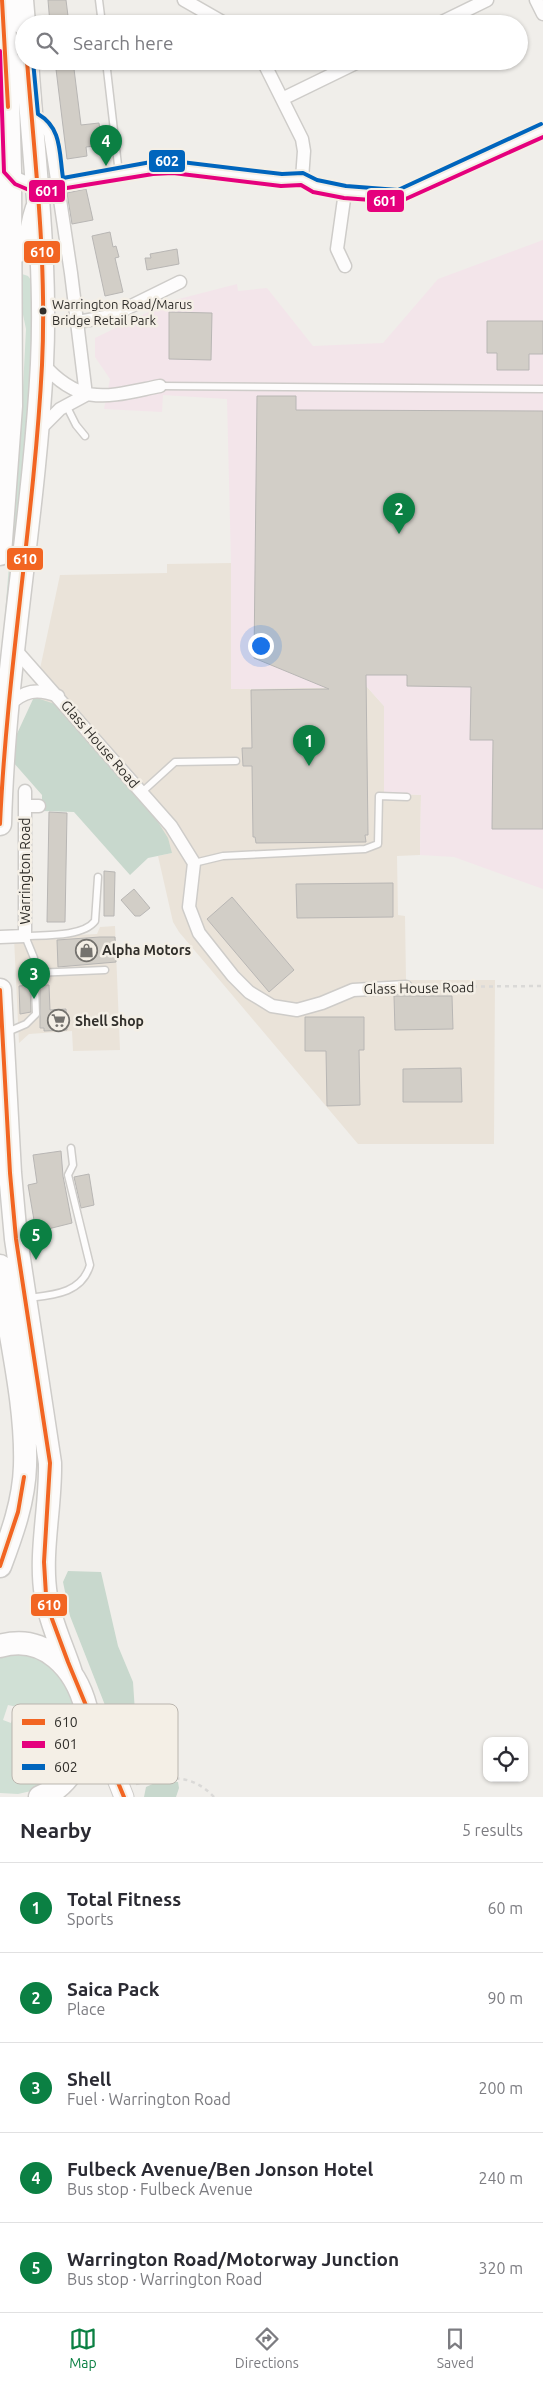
<!DOCTYPE html>
<html lang="en">
<head>
<meta charset="utf-8">
<style>
  :root { --surface:#fff; --page:#f7f7f7; --text:#2b2b33; --muted:#7c7c81; --line:#e1e1e2; --accent:#0b8043 }
  body { margin:0; font-family:Ubuntu,sans-serif; background:var(--page); color:var(--text) }
  .controls { position:absolute; right:15px; bottom:15px; display:grid; overflow:hidden; border-radius:10px; box-shadow:0 1px 4px #0004 }
  .controls button { width:45px; height:45px; display:grid; place-items:center; padding:0; border:0; border-bottom:1px solid var(--line); background:var(--surface); color:var(--text); font:25px sans-serif }
  .you { position:absolute; left:260px; top:645px; width:18px; height:18px; margin:-12px; border:4px solid #fff; border-radius:50%; background:#1a73e8; box-shadow:0 0 0 8px #1a73e833 }
  .badge { display:grid; place-items:center; width:32px; height:32px; border-radius:50%; background:var(--accent); color:#fff; font-size:16px; font-weight:700 }
  .pin { position:absolute; translate:-50% -41px; filter:drop-shadow(0 1px 2px #0008) }
  .pin::after { content:''; position:absolute; top:26px; width:18px; height:15px; background:inherit; clip-path:polygon(0 0,100% 0,50% 100%) }
  .list { margin:0; padding:0; list-style:none }
  h2 { display:flex; justify-content:space-between; align-items:center; height:65px; margin:0; padding:0 20px; font-size:21px }
  h2 small { font-size:16px; font-weight:400; color:var(--muted) }
  .list li { display:grid; grid-template-columns:32px 1fr auto; gap:15px; align-items:center; box-sizing:border-box; height:90px; padding:0 20px; border-top:1px solid var(--line) }
  .list b { display:block; font-size:19px; white-space:nowrap }
  .list p { margin:0; font-size:16px; white-space:nowrap; color:var(--muted) }
  .list em { font-size:16px; font-style:normal; color:var(--muted) }
  .icon { flex:none; width:28px; height:28px; fill:none; stroke:currentColor; stroke-width:2; stroke-linecap:round; stroke-linejoin:round }
  .map { position:relative; flex:none; width:543px; height:1797px; overflow:hidden }
  .search { position:absolute; background:var(--surface); box-shadow:0 1px 4px #0004; left:15px; right:15px; top:15px; height:55px; display:flex; align-items:center; gap:12px; box-sizing:border-box; padding:0 18px; border-radius:28px; color:var(--muted); font-size:19px }
  .sheet { height:515px; background:var(--surface) }
  nav { display:flex; justify-content:space-around; align-items:center; box-sizing:border-box; height:70px; border-top:1px solid var(--line); background:var(--surface); font-size:14px; color:var(--muted) }
  nav a { display:grid; justify-items:center; gap:2px }
  nav .on { color:var(--accent) }
  .map>svg:first-child { display:block }
  .built { fill:#eae3d9 }
  .industrial { fill:#f3e5ea }
  .green { fill:#d0e0d5; fill-rule:evenodd }
  .forest { fill:#c8d8cd }
  .building { fill:#d2cec7; stroke:#b8b6b4 }
  .lines { fill:none; stroke-linecap:round; stroke-linejoin:round }
  .lane-casing { stroke:#ceccc9; stroke-width:9 }
  .street-casing { stroke:#ceccc9; stroke-width:15 }
  .primary-casing { stroke:#ceccc9; stroke-width:21 }
  .highway-casing { stroke:#ceccc9; stroke-width:25 }
  .path { stroke:#dad9d7; stroke-width:2.5; stroke-dasharray:4 4; stroke-linecap:butt }
  .lane { stroke:#fdfcfc; stroke-width:6 }
  .street { stroke:#fdfcfc; stroke-width:12 }
  .primary { stroke:#fdfcfc; stroke-width:19 }
  .highway { stroke:#fdfcfc; stroke-width:22 }
  .bus-1-casing { stroke:#f4efe6; stroke-width:8 }
  .bus-2-casing { stroke:#f4efe6; stroke-width:8 }
  .bus-3-casing { stroke:#f4efe6; stroke-width:8 }
  .bus-1 { stroke:#f26522; stroke-width:4 }
  .bus-2 { stroke:#e5007d; stroke-width:4 }
  .bus-3 { stroke:#0065bd; stroke-width:4 }
  .bus-dot { fill:#312f2b; stroke:#f4efe6; stroke-width:2 }
  .labels { text-anchor:middle; stroke-width:5; stroke-linejoin:round; paint-order:stroke }
  .bus-label { font-size:13px; fill:#312f2b; stroke:#f4efe6; text-anchor:start }
  .street-label { font-size:14px; fill:#312f2b; stroke:#f4efe6 }
  .poi-label { font-size:14px; font-weight:bold; fill:#312f2b; stroke:#f4efe6; text-anchor:start }
  .key { fill:#f4efe6; stroke:#bab5ae; stroke-width:1 }
  .key-label { font-size:14px; fill:#312f2b }
  .line-badge { stroke:#f4efe6; stroke-width:2 }
  .badge-label { font-size:14px; text-anchor:middle; font-weight:bold; fill:#fff }
</style>
</head>
<body>
<div class="map">
<svg width="543" height="1797" viewBox="0 0 543 1797">
  <rect width="100%" height="100%" fill="#f0eeea"/>
  <path class="built" d="M231,563V689L367,687L384,706V793L421,795L420,855L397,856L398,915L405,916L406,980H495L494,1144H358L179,932L173,922L158,856L172,853L34,697L60,575L167,573V564Z
    M115,926L120,1050L73,1051L72,1031L29,1034L19,1043L14,938L97,934L100,927Z"/>
  <path class="industrial" d="M543,240V889L454,857L420,855L421,795L384,793V706L367,687L231,689V563L227,399L163,395L162,412L104,409L110,379L95,357V338L171,301L237,284L238,291L267,288L313,346L383,343L438,279Z"/>
  <path class="green" d="M22,274L28,276L34,284L38,356L0,675L22,407L26,329L21,305Z
    M0,1651L38,1654L68,1684L77,1715V1728L67,1764L40,1789L18,1794L0,1793ZM8,1705L17,1707L11,1723L3,1720Z"/>
  <path class="forest" d="M34,697L55,704L74,723L158,822L168,838L172,853L148,858L130,875L74,812L42,811V795L13,762L15,738Z
    M68,1571L101,1572L118,1646L133,1682L135,1712L155,1751L163,1755L168,1763L167,1772L144,1776L132,1774L70,1616L63,1582Z
    M161,1780L178,1782L179,1788L176,1797H144L146,1787Z"/>
  <path class="building" d="M48,0H66L69,24H50Z
    M55,61H73L81,125L99,123L102,145L86,147L87,156L67,159Z
    M86,189L93,220L72,224L67,193Z
    M110,232L113,247L116,246L119,257L115,258L123,292L105,296L92,236Z
    M177,249L179,264L147,270L145,258H151L150,254Z
    M169,312L212,313L211,360L169,359Z
    M487,321H543V354H529V370H497V353H487Z
    M257,396H296V410L543,411V829H492L493,740H470L471,687L407,686V675H366L368,835H365L366,842L256,843L255,837H253L252,766H243L242,748H252L251,690L329,689L254,658Z
    M49,812L67,813L65,922H47Z
    M104,871L115,872L114,916H104Z
    M393,883V917L297,918L296,884Z
    M134,889L150,908L140,916H135L121,900Z
    M232,897L294,970L269,992L207,919Z
    M100,937H115L116,962L58,967L57,940Z
    M30,985L31,1012L20,1014L19,986Z
    M40,985H49L50,1010L66,1009L67,1030L44,1031V1028H40Z
    M394,996H452L453,1029L395,1030Z
    M305,1017H364V1050H359L360,1105L327,1106L326,1051H305Z
    M461,1068L462,1102H403V1069Z
    M61,1151L63,1176L72,1223L36,1232L28,1185L37,1183L33,1155Z
    M89,1174L94,1205L81,1208L74,1177Z"/>
  <g class="lines">
    <defs>
      <path id="lane" d="M99,0L102,24
        M106,61L119,174
        M160,386L543,389
        M66,405L76,425L85,436
        M142,792L175,762L236,761
        M194,863L223,856L365,849L378,844L379,796L407,797
        M34,973L105,970
        M5,1033L26,1024L36,1014L34,958L25,936C44,935 83,937 95,921L98,877
        M29,1298C54,1295 82,1293 90,1265L68,1175L73,1165L71,1148"/>
      <path id="street" d="M184,0L226,24
        M536,0L543,14
        M438,24L487,0
        M263,61L302,139L304,151L302,179
        M282,99L360,61
        M32,118L44,125L50,133L71,273L86,395
        M10,171L18,179L37,187L152,168L173,167L282,180L302,179L315,186L345,192L399,196L465,164L543,130
        M345,192L337,249L345,266
        M10,261C27,255 26,243 27,227C28,221 30,213 32,207
        M78,322L111,316L180,282
        M42,363C81,408 109,396 160,386
        M38,431L60,409L86,395
        M13,647L171,826L194,863L189,907L199,933L233,976L249,992L272,1006L297,1010L322,1003L353,990L406,987
        M8,706C24,690 37,688 58,696
        M25,806H39
        M0,937L25,936V791"/>
      <path id="primary" d="M87,1709L100,1736L124,1797"/>
      <path id="highway" d="M22,0L24,24
        M0,554L11,406L10,171L7,60L2,0
        M0,824C4,670 34,518 42,364C47,263 34,162 27,61
        M0,990L10,1173L16,1239L50,1463C51,1507 39,1553 46,1596C50,1622 63,1648 71,1673
        M0,1266C8,1331 27,1401 25,1466C24,1501 12,1534 0,1566
        M0,1646C45,1633 76,1669 86,1708C88,1715 86,1724 85,1731C82,1760 68,1787 40,1797"/>
    </defs>
    <use href="#lane" class="lane-casing"/>
    <use href="#street" class="street-casing"/>
    <use href="#primary" class="primary-casing"/>
    <use href="#highway" class="highway-casing"/>
    <path class="path" d="M417,987L543,986
      M136,1784C166,1776 192,1773 214,1797"/>
    <use href="#lane" class="lane"/>
    <use href="#street" class="street"/>
    <use href="#primary" class="primary"/>
    <use href="#highway" class="highway"/>
    <defs>
      <path id="bus-1" d="M2,0L8,107
        M0,824C7,670 34,518 42,365C47,263 35,162 27,61
        M0,990L10,1173L16,1239L50,1463L44,1562L46,1595L52,1619L68,1662L124,1797
        M0,1566L18,1512L24,1477"/>
      <path id="bus-2" d="M0,51L4,172L15,184L36,193L153,174L173,173L281,186L301,185L313,192L344,198L399,202L543,137"/>
      <path id="bus-3" d="M33,61L38,114C62,128 59,152 63,178L151,162L173,161L282,174L303,173L317,180L346,186L398,190L541,124"/>
    </defs>
    <use href="#bus-1" class="bus-1-casing"/>
    <use href="#bus-2" class="bus-2-casing"/>
    <use href="#bus-3" class="bus-3-casing"/>
    <use href="#bus-1" class="bus-1"/>
    <use href="#bus-2" class="bus-2"/>
    <use href="#bus-3" class="bus-3"/>
  </g>
  <defs>
    <symbol id="shop-ring" viewBox="-11 -11 22 22"><circle r="9.5" fill="#f4efe6" stroke="#74726e" stroke-width="1.5"/><path d="M-5-2.5h2.3a2.7 3.5 0 0 1 5.4 0H5L5.5 6h-11ZM-1.5-2.5h3a1.5 2.3 0 0 0-3 0Z" fill="#74726e"/></symbol>
    <symbol id="supermarket-ring" viewBox="-11 -11 22 22"><circle r="9.5" fill="#f4efe6" stroke="#74726e" stroke-width="1.5"/><path d="M-6-5.5h2.5l.6 2H6L4.5 2H-2.5L-4.4-4H-6ZM-1.5 3.2a1.3 1.3 0 1 0 .1 0ZM3 3.2a1.3 1.3 0 1 0 .1 0Z" fill="#74726e"/></symbol>
  </defs>
  <g fill-rule="evenodd">
    <use href="#shop-ring" x="74" y="938" width="25" height="25"/>
    <use href="#supermarket-ring" x="46" y="1008" width="25" height="25"/>
  </g>
  <circle class="bus-dot" cx="43" cy="311" r="4.5"/>
  <g class="labels">
    <g class="bus-label">
      <text x="52" y="309">Warrington Road/Marus<tspan x="52" dy="16">Bridge Retail Park</tspan></text>
    </g>
    <g class="street-label">
      <text transform="translate(100 744) rotate(49)" y="5">Glass House Road</text>
      <text transform="translate(25 871) rotate(-90)" y="5">Warrington Road</text>
      <text transform="translate(419 988) rotate(-1)" y="5">Glass House Road</text>
    </g>
    <g class="poi-label">
      <text x="102" y="955">Alpha Motors</text>
      <text x="75" y="1026">Shell Shop</text>
    </g>
  </g>
  <rect x="12" y="1704" width="166" height="80" rx="8" class="key"/>
  <rect x="22" y="1719" width="23" height="6" fill="#f26522"/>
  <rect x="22" y="1741" width="23" height="7" fill="#e5007d"/>
  <rect x="22" y="1764" width="23" height="6" fill="#0065bd"/>
  <g class="key-label">
    <text x="54" y="1727">610</text>
    <text x="54" y="1749">601</text>
    <text x="54" y="1772">602</text>
  </g>
  <g class="line-badge">
    <rect x="148" y="149" width="38" height="24" rx="5" fill="#0065bd"/>
    <rect x="28" y="179" width="38" height="24" rx="5" fill="#e5007d"/>
    <rect x="366" y="189" width="39" height="24" rx="5" fill="#e5007d"/>
    <rect x="23" y="240" width="38" height="24" rx="5" fill="#f26522"/>
    <rect x="6" y="547" width="38" height="24" rx="5" fill="#f26522"/>
    <rect x="30" y="1593" width="38" height="24" rx="5" fill="#f26522"/>
  </g>
  <g class="badge-label">
    <text x="167" y="166">602</text>
    <text x="47" y="196">601</text>
    <text x="385" y="206">601</text>
    <text x="42" y="257">610</text>
    <text x="25" y="564">610</text>
    <text x="49" y="1610">610</text>
  </g>
</svg>
<div class="controls">
<button><svg class="icon" aria-label="locate" viewBox="0 0 24 24"><circle cx="12" cy="12" r="6"/><path d="M12 2v4M12 18v4M2 12h4M18 12h4"/></svg></button>
</div>
<div class="you"></div>
<div class="pin badge" style="left:309px;top:766px">1</div>
<div class="pin badge" style="left:399px;top:534px">2</div>
<div class="pin badge" style="left:34px;top:999px">3</div>
<div class="pin badge" style="left:106px;top:166px">4</div>
<div class="pin badge" style="left:36px;top:1260px">5</div>
<div class="search"><svg class="icon" aria-label="search" viewBox="0 0 24 24"><circle cx="10" cy="10" r="6"/><path d="M15 15l6 6"/></svg>Search here</div>
</div>
<section class="sheet">
<h2>Nearby<small>5 results</small></h2>
<ul class="list">
<li><span class="badge">1</span><div><b>Total Fitness</b><p>Sports</p></div><em>60 m</em></li>
<li><span class="badge">2</span><div><b>Saica Pack</b><p>Place</p></div><em>90 m</em></li>
<li><span class="badge">3</span><div><b>Shell</b><p>Fuel · Warrington Road</p></div><em>200 m</em></li>
<li><span class="badge">4</span><div><b>Fulbeck Avenue/Ben Jonson Hotel</b><p>Bus stop · Fulbeck Avenue</p></div><em>240 m</em></li>
<li><span class="badge">5</span><div><b>Warrington Road/Motorway Junction</b><p>Bus stop · Warrington Road</p></div><em>320 m</em></li>
</ul>
</section>
<nav>
<a class="on"><svg class="icon" aria-label="map" viewBox="0 0 24 24"><path d="M3 6l6-2 6 2 6-2v14l-6 2-6-2-6 2zM9 4v14M15 6v14"/></svg>Map</a>
<a><svg class="icon" aria-label="directions" viewBox="0 0 24 24"><path d="M12 3l9 9-9 9-9-9zM9 14v-3h6M13 9l2 2-2 2"/></svg>Directions</a>
<a><svg class="icon" aria-label="saved" viewBox="0 0 24 24"><path d="M7 4h10v16l-5-4-5 4z"/></svg>Saved</a>
</nav>
</body>
</html>
